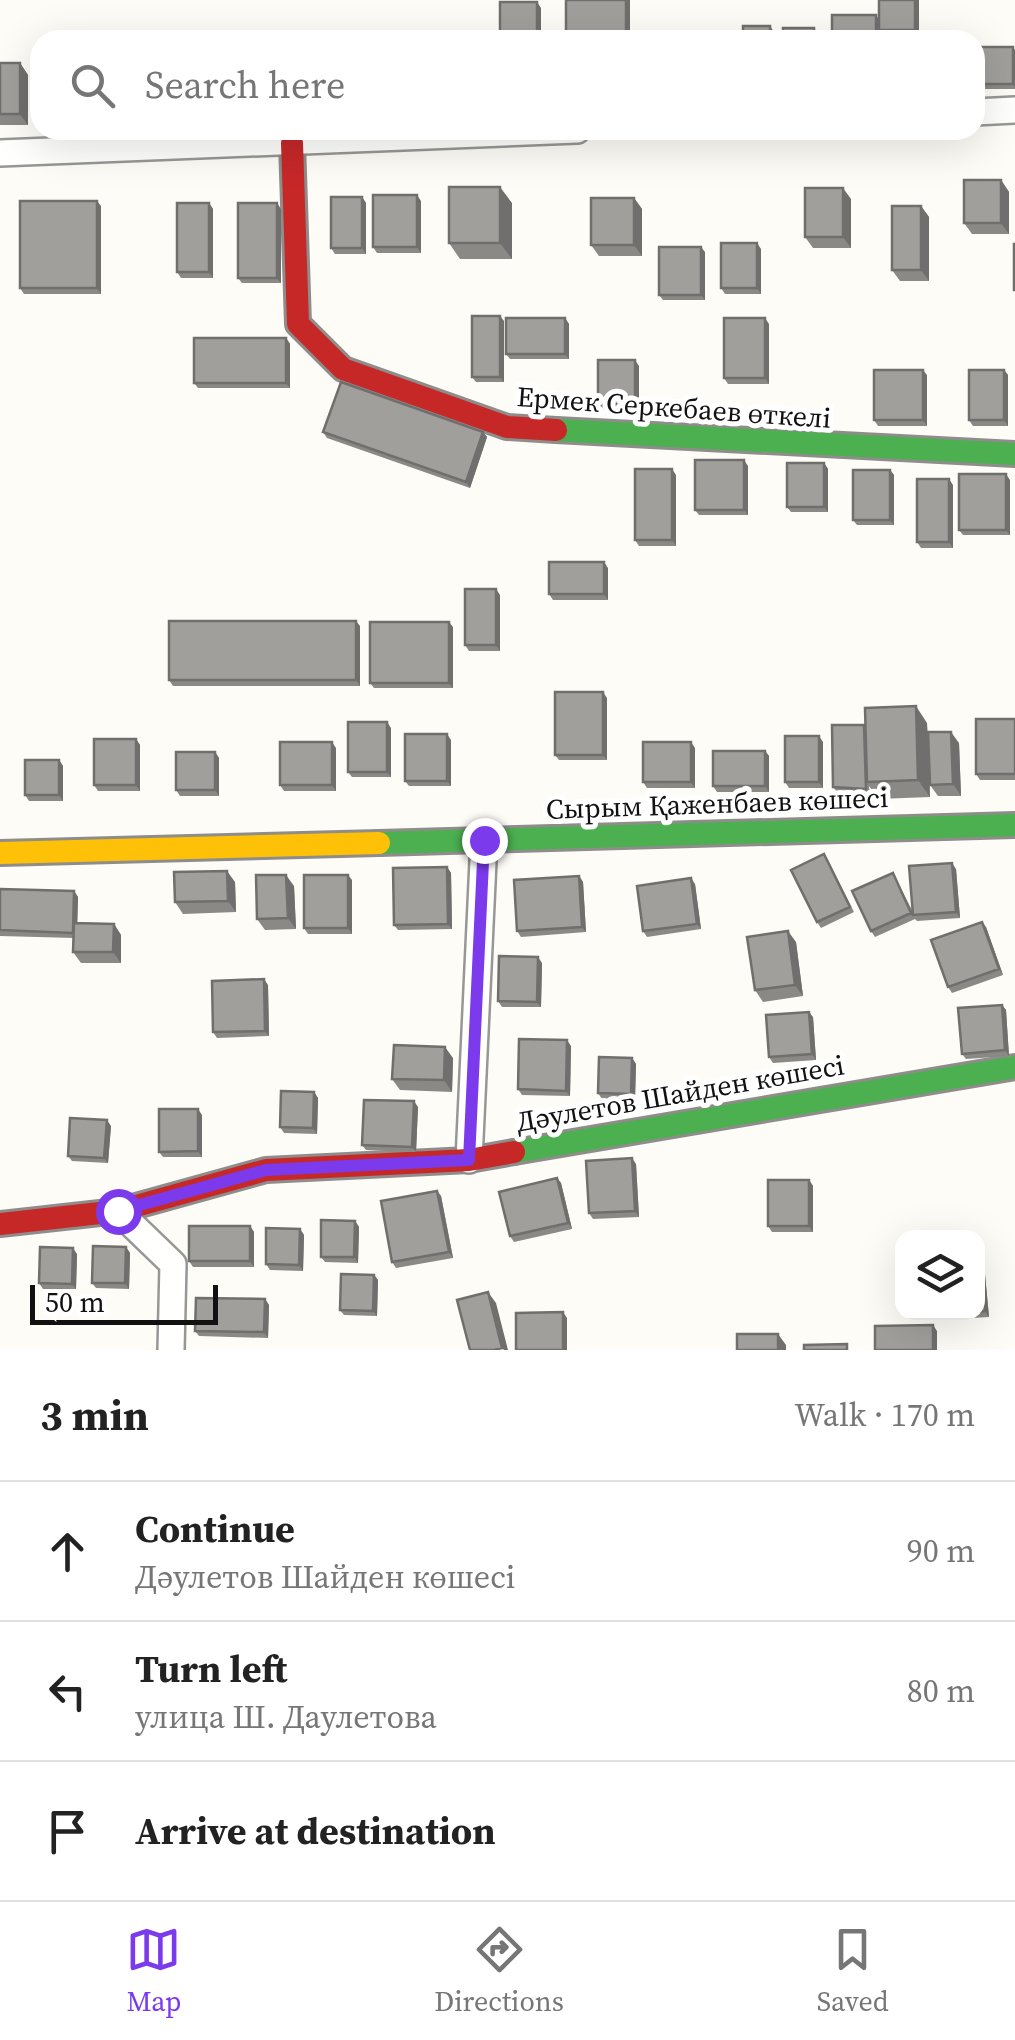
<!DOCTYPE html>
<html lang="en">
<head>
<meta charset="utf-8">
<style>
  :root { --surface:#fff; --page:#f6f6f6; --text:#222; --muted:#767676; --line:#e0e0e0; --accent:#7c3aed }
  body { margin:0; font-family:"Source Serif 4",serif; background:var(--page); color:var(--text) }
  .controls { position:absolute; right:30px; bottom:30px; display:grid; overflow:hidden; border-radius:20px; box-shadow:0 10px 40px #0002 }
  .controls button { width:90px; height:90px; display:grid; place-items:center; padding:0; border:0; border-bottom:2px solid var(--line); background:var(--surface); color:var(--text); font:50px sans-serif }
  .scale { position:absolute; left:30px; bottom:25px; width:188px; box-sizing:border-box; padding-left:10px; border:5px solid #111; border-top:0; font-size:28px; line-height:35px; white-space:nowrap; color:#111; -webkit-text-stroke:8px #fff; paint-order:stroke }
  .stop { position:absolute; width:30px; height:30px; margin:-22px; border:8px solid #7c3aed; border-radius:50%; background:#fff }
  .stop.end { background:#7c3aed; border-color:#fff; box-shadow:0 2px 10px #0008 }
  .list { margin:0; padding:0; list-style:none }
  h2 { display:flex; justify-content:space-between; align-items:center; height:130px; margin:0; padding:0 40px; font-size:42px }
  h2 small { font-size:32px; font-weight:400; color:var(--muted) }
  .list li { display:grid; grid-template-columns:65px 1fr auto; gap:30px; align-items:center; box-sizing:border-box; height:140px; padding:0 40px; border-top:2px solid var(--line) }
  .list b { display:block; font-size:38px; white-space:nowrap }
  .list p { margin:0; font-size:32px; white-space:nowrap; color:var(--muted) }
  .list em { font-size:32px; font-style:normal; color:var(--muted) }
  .icon { flex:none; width:55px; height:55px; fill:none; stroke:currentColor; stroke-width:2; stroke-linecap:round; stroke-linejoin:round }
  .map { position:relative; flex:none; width:1015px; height:1350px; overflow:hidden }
  .search { position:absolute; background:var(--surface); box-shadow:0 10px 40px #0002; left:30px; right:30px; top:30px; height:110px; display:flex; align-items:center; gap:25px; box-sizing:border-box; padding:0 35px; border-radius:30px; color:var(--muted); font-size:38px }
  .sheet { height:550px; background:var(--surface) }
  nav { display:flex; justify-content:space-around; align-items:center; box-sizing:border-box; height:140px; border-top:2px solid var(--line); background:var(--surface); font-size:28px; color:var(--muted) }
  nav a { display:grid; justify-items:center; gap:5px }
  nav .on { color:var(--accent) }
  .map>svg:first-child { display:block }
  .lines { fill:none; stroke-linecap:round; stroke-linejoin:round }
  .street-casing { stroke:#979795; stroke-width:30 }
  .fast-casing { stroke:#8e8d8b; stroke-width:28 }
  .slow-casing { stroke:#8e8d8b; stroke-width:28 }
  .jam-casing { stroke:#8e8d8b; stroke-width:28 }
  .street { stroke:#fffffe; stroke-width:25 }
  .fast { stroke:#4caf50; stroke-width:22 }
  .slow { stroke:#ffc107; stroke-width:22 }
  .jam { stroke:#c62828; stroke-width:22 }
  .wall { fill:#8a8986 }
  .shaded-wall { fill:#716f6d }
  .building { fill:#a19f9c; stroke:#716f6d; stroke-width:2.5 }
  .route { stroke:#7c3aed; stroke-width:12 }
  .labels { text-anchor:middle; stroke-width:10; stroke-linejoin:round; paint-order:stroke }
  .street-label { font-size:28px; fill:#111; stroke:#fff }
</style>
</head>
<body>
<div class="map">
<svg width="1015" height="1350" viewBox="0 0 1015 1350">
  <rect width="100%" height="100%" fill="#fdfcf7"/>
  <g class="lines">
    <defs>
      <path id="street" d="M975,112L1015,110
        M0,153L577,130
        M469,1160L484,840
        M118,1211L173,1264L171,1350"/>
      <path id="fast" d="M556,430L1015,454
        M379,843L1015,825
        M514,1152L1015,1067"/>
      <path id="slow" d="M0,853L379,843"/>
      <path id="jam" d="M292,143L298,324L343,369L507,427L556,430
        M0,1224L118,1211L266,1170L469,1160L514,1152"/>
    </defs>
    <use href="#street" class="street-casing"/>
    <use href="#fast" class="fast-casing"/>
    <use href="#slow" class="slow-casing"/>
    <use href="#jam" class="jam-casing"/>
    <use href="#street" class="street"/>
    <use href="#fast" class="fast"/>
    <use href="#slow" class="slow"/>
    <use href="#jam" class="jam"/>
  </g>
  <path class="wall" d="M630,0V40H569L566,36Z
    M919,0V36H883L880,31V40L879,20Z
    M1015,50V89H983L979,84Z
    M0,63H20L28,75V125H0Z
    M1001,180L1009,192V234H972L964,223Z
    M362,197L366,203V254H335L331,248Z
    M634,198L642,209V256H599L591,245Z
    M851,199V248H813L805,237Z
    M421,201V253H377L373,247Z
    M209,203L213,209V278H181L177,272Z
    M512,203V259H460L449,243Z
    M101,206V294H24L20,288Z
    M921,206L929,217V281H900L892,270Z
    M281,209V283H242L238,278Z
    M761,249V294H725L721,288Z
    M705,252V300H663L659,295Z
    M565,318L569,324V359H510L506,354Z
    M504,321V382H476L472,377Z
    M769,324V384H728L724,378Z
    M286,338L290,344V388H198L194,383Z
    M639,366V410H602L598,404Z
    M1004,370L1008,375V426H973L969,420Z
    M927,375V426H878L874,420Z
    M323,432H483L487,437L470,488L327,438Z
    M824,463L828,469V512H791L787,507Z
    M748,466V515H699L695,510Z
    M890,470L894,475V525H857L853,520Z
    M676,475V546H639L635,540Z
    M1010,480V535H963L959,530Z
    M953,485V548H921L917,542Z
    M608,568V600H553L549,594Z
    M500,595V651H469L465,645Z
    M360,626V686H173L169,680Z
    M453,627V688H374L370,683Z
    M607,698V760H559L555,755Z
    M1015,719V780H980L976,774Z
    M927,723L930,797L879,799L869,786L870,795L837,792L833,787Z
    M391,728V777H352L348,772Z
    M136,739L140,745V791H98L94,785Z
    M451,740V786H409L405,781Z
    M823,742V788H789L785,782Z
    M959,743L961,796H938L930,785Z
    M336,748V791H284L280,785Z
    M695,748V788H647L643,782Z
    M765,751L769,756V792H717L713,786Z
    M215,752L219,758V796H180L176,790Z
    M59,760L63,766V801H29L25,795Z
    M828,860L854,912L821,928L817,922Z
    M447,867L451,873L452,929L398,930L394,925Z
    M956,869L960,918L917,921L915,919L875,937L871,931L893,873L913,912Z
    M579,876L583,882L586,932L521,937L517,931Z
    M352,880V934H308L304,928Z
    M235,882L236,912L183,914L175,902Z
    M695,884L701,929L647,937L643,931Z
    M294,886L296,929L265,930L257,919Z
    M0,889L74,891L78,897L77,923L114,924L121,935V963H81L73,952L74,938L0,936Z
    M986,927L1003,975L952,993L948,987Z
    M796,942L803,996L763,1002L755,990Z
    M542,963L541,1007H502L498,1001Z
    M268,985L269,1036L217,1038L213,1032Z
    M1002,1005L1006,1010L1009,1056L966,1059L962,1054Z
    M813,1017L816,1060L773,1063L769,1057Z
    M571,1046L570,1096L522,1095L518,1089Z
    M453,1058L452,1092L400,1090L392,1079Z
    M632,1058L636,1064L635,1100L602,1099L598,1093Z
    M314,1092L318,1098L317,1134L284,1133L280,1127Z
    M418,1107L416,1152L366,1150L362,1145Z
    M202,1115V1157H163L159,1152Z
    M111,1126L108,1163L72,1161L68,1156Z
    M636,1164L639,1217L593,1219L589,1213Z
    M557,1178L561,1183L572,1229L514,1242L510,1236Z
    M809,1180L813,1186V1232H772L768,1226Z
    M437,1191L441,1196L453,1258L396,1268L392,1262Z
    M355,1221L359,1227L358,1263L325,1262L321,1257Z
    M250,1226L254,1232V1267H193L189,1261Z
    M300,1229L304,1235L303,1271L270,1270L266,1264Z
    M126,1247L130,1253L129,1289L96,1288L92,1283Z
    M77,1254L76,1289H43L39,1283Z
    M978,1258L984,1264L989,1317L955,1319L951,1312H978Z
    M374,1275L378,1280L377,1316L344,1315L340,1310Z
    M265,1299L269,1305L268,1338L199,1336L195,1331Z"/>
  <path class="shaded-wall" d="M626,0H630V40L626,36Z
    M915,0H919V36L915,30Z
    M537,2L541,8V40H537Z
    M876,15L880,21V40H876Z
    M770,26L774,32V40H770Z
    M1013,47L1015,50V87L1013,84Z
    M20,63L28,75V125L20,114Z
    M1001,180L1009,192V234L1001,223Z
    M500,187L512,203V259L500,243Z
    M843,188L851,199V248L843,237Z
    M417,195L421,201V253L417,247Z
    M362,197L366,203V254L362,248Z
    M634,198L642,209V256L634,245Z
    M97,201L101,206V294L97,288Z
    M209,203L213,209V278L209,272Z
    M277,203L281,209V283L277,278Z
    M921,206L929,217V281L921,270Z
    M757,243L761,249V294L757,288Z
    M701,247L705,252V300L701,295Z
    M500,316L504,321V382L500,377Z
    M565,318L569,324V359L565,354Z
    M765,318L769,324V384L765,378Z
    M286,338L290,344V388L286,383Z
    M635,360L639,366V410L635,404Z
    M923,370L927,375V426L923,420Z
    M1004,370L1008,375V426L1004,420Z
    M483,432L487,437L470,488L466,482Z
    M744,460L748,466V515L744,510Z
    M824,463L828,469V512L824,507Z
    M672,469L676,475V546L672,540Z
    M890,470L894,475V525L890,520Z
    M1006,474L1010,480V535L1006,530Z
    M949,479L953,485V548L949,542Z
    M604,562L608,568V600L604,594Z
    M496,589L500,595V651L496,645Z
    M356,621L360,626V686L356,680Z
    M449,622L453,627V688L449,683Z
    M603,692L607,698V760L603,755Z
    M916,706L927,723L930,797L918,780Z
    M387,722L391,728V777L387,772Z
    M951,732L959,743L961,796L953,784Z
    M447,734L451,740V786L447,781Z
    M819,736L823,742V788L819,782Z
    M136,739L140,745V791L136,785Z
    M332,742L336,748V791L332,785Z
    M691,742L695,748V788L691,782Z
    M765,751L769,756V792L765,786Z
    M215,752L219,758V796L215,790Z
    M59,760L63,766V801L59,795Z
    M952,863L956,869L960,918L956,912Z
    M447,867L451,873L452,929L448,924Z
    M227,871L235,882L236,912L228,901Z
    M286,875L294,886L296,929L288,918Z
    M348,875L352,880V934L348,928Z
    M579,876L583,882L586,932L582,927Z
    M691,878L695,884L701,929L697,924Z
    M74,891L78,897L77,938L73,933Z
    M982,922L986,927L1003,975L999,969Z
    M114,924L121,935V963L113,952Z
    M788,931L796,942L803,996L795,985Z
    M538,957L542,963L541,1007L537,1002Z
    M264,979L268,985L269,1036L265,1031Z
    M1002,1005L1006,1010L1009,1056L1005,1050Z
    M809,1012L813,1017L816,1060L812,1054Z
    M567,1040L571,1046L570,1096L566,1091Z
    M445,1047L453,1058L452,1092L444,1080Z
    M632,1058L636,1064L635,1100L631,1094Z
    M314,1092L318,1098L317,1134L313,1128Z
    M414,1101L418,1107L416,1152L412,1147Z
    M198,1109L202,1115V1157L198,1151Z
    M107,1120L111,1126L108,1163L104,1158Z
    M632,1158L636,1164L639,1217L635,1211Z
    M557,1178L561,1183L572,1229L568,1223Z
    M809,1180L813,1186V1232L809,1226Z
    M437,1191L441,1196L453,1258L449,1252Z
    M355,1221L359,1227L358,1263L354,1257Z
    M250,1226L254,1232V1267L250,1261Z
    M300,1229L304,1235L303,1271L299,1265Z
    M126,1247L130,1253L129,1289L125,1283Z
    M73,1248L77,1254L76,1289L72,1284Z
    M980,1258L984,1264L989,1317L985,1311Z
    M374,1275L378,1280L377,1316L373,1311Z
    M488,1292L496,1303L508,1350H504L502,1348Z
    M265,1299L269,1305L268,1338L264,1332Z
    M563,1312L567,1318V1350H563Z
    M933,1325L937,1331V1350H933Z
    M778,1334L786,1345V1350H778Z"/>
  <path class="building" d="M566,0H626V36H566Z
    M879,0H915V30H879Z
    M500,2H537V40H500Z
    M832,15H876V40H832Z
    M743,26H770V40H743Z
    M783,28H814V40H783Z
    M695,36H730V40H695Z
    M251,37H278V40H251Z
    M160,38H196V40H160Z
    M979,47H1013V84H979Z
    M0,63H20V114H0Z
    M964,180H1001V223H964Z
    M449,187H500V243H449Z
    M805,188H843V237H805Z
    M373,195H417V247H373Z
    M331,197H362V248H331Z
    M591,198H634V245H591Z
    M20,201H97V288H20Z
    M177,203H209V272H177Z
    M238,203H277V278H238Z
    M892,206H921V270H892Z
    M721,243H757V288H721Z
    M1014,244H1015V290H1014Z
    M659,247H701V295H659Z
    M472,316H500V377H472Z
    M506,318H565V354H506Z
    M724,318H765V378H724Z
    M194,338H286V383H194Z
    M598,360H635V404H598Z
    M874,370H923V420H874Z
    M969,370H1004V420H969Z
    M341,382L483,432L466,482L323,432Z
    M695,460H744V510H695Z
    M787,463H824V507H787Z
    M635,469H672V540H635Z
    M853,470H890V520H853Z
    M959,474H1006V530H959Z
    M917,479H949V542H917Z
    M549,562H604V594H549Z
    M465,589H496V645H465Z
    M169,621H356V680H169Z
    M370,622H449V683H370Z
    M555,692H603V755H555Z
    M916,706L918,780L867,782L865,708Z
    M976,719H1015V774H976Z
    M348,722H387V772H348Z
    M832,725H864L866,789L833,787Z
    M928,732H951L953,784L930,785Z
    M405,734H447V781H405Z
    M785,736H819V782H785Z
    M94,739H136V785H94Z
    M280,742H332V785H280Z
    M643,742H691V782H643Z
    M713,751H765V786H713Z
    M176,752H215V790H176Z
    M25,760H59V795H25Z
    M824,854L850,907L817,922L791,870Z
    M952,863L956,912L913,915L909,866Z
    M447,867L448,924L394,925L393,868Z
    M227,871L228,901L175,902L174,872Z
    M893,873L911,913L871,931L852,891Z
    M256,875H286L288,918L257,919Z
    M304,875H348V928H304Z
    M579,876L582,927L517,931L514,880Z
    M691,878L697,924L643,931L637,886Z
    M0,889L74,891L73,933L0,930Z
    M982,922L999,969L948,987L931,940Z
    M74,923L114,924L113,952H73Z
    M788,931L795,985L755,990L747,937Z
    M499,956L538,957L537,1002L498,1001Z
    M264,979L265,1031L213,1032L212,981Z
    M1002,1005L1005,1050L962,1054L958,1008Z
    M809,1012L812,1054L769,1057L766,1015Z
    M519,1039L567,1040L566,1091L518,1089Z
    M394,1045L445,1047L444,1080L392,1079Z
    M599,1057L632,1058L631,1094L598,1093Z
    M281,1091L314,1092L313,1128L280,1127Z
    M364,1100L414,1101L412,1147L362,1145Z
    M159,1109H198V1151L159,1152Z
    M70,1118L107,1120L104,1158L68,1156Z
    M632,1158L635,1211L589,1213L586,1161Z
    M557,1178L568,1223L510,1236L499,1192Z
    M768,1180H809V1226H768Z
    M437,1191L449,1252L392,1262L381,1201Z
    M321,1220L355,1221L354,1257H321Z
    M189,1226H250V1261H189Z
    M266,1228L300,1229L299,1265L266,1264Z
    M93,1246L126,1247L125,1283H92Z
    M40,1247L73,1248L72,1284L39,1283Z
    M978,1258H980L985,1311L978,1312Z
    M341,1274L374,1275L373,1311L340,1310Z
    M488,1292L502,1348L494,1350H470L457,1300Z
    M196,1298L265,1299L264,1332L195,1331Z
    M563,1312V1350H516V1313Z
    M933,1325V1350H875V1326Z
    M737,1334H778V1350H737Z
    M847,1344V1350H804V1345Z"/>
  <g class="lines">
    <path class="route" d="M118,1211L266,1170L469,1160L484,840"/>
  </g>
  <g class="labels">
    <g class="street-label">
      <text transform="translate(674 407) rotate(4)" y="10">Ермек Серкебаев өткелі</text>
      <text transform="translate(717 803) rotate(-2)" y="10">Сырым Қаженбаев көшесі</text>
      <text transform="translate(680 1093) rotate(-10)" y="10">Дәулетов Шайден көшесі</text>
    </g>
  </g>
</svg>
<div class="controls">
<button><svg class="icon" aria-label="layers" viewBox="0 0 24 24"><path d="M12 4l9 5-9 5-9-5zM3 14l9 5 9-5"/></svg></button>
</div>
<div class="scale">50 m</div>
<div class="stop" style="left:118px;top:1211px"></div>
<div class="stop end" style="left:484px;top:840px"></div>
<div class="search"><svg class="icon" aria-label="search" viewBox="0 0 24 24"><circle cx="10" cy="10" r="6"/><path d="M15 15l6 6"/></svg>Search here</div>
</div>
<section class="sheet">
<h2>3 min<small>Walk · 170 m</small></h2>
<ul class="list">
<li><svg class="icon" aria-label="ahead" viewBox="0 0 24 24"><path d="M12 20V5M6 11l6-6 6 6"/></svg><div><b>Continue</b><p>Дәулетов Шайден көшесі</p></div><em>90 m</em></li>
<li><svg class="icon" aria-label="left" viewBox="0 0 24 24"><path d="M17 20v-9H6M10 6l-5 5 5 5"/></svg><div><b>Turn left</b><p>улица Ш. Даулетова</p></div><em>80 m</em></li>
<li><svg class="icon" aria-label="arrive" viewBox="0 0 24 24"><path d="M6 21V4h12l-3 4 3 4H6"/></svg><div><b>Arrive at destination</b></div></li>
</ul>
</section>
<nav>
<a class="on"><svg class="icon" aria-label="map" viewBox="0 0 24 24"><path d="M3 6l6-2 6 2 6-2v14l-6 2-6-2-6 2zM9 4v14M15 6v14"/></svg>Map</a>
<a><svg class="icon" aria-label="directions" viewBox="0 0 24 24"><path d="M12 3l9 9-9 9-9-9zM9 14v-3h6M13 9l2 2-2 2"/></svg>Directions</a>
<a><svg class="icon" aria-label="saved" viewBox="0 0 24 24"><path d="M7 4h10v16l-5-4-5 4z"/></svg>Saved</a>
</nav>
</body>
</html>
